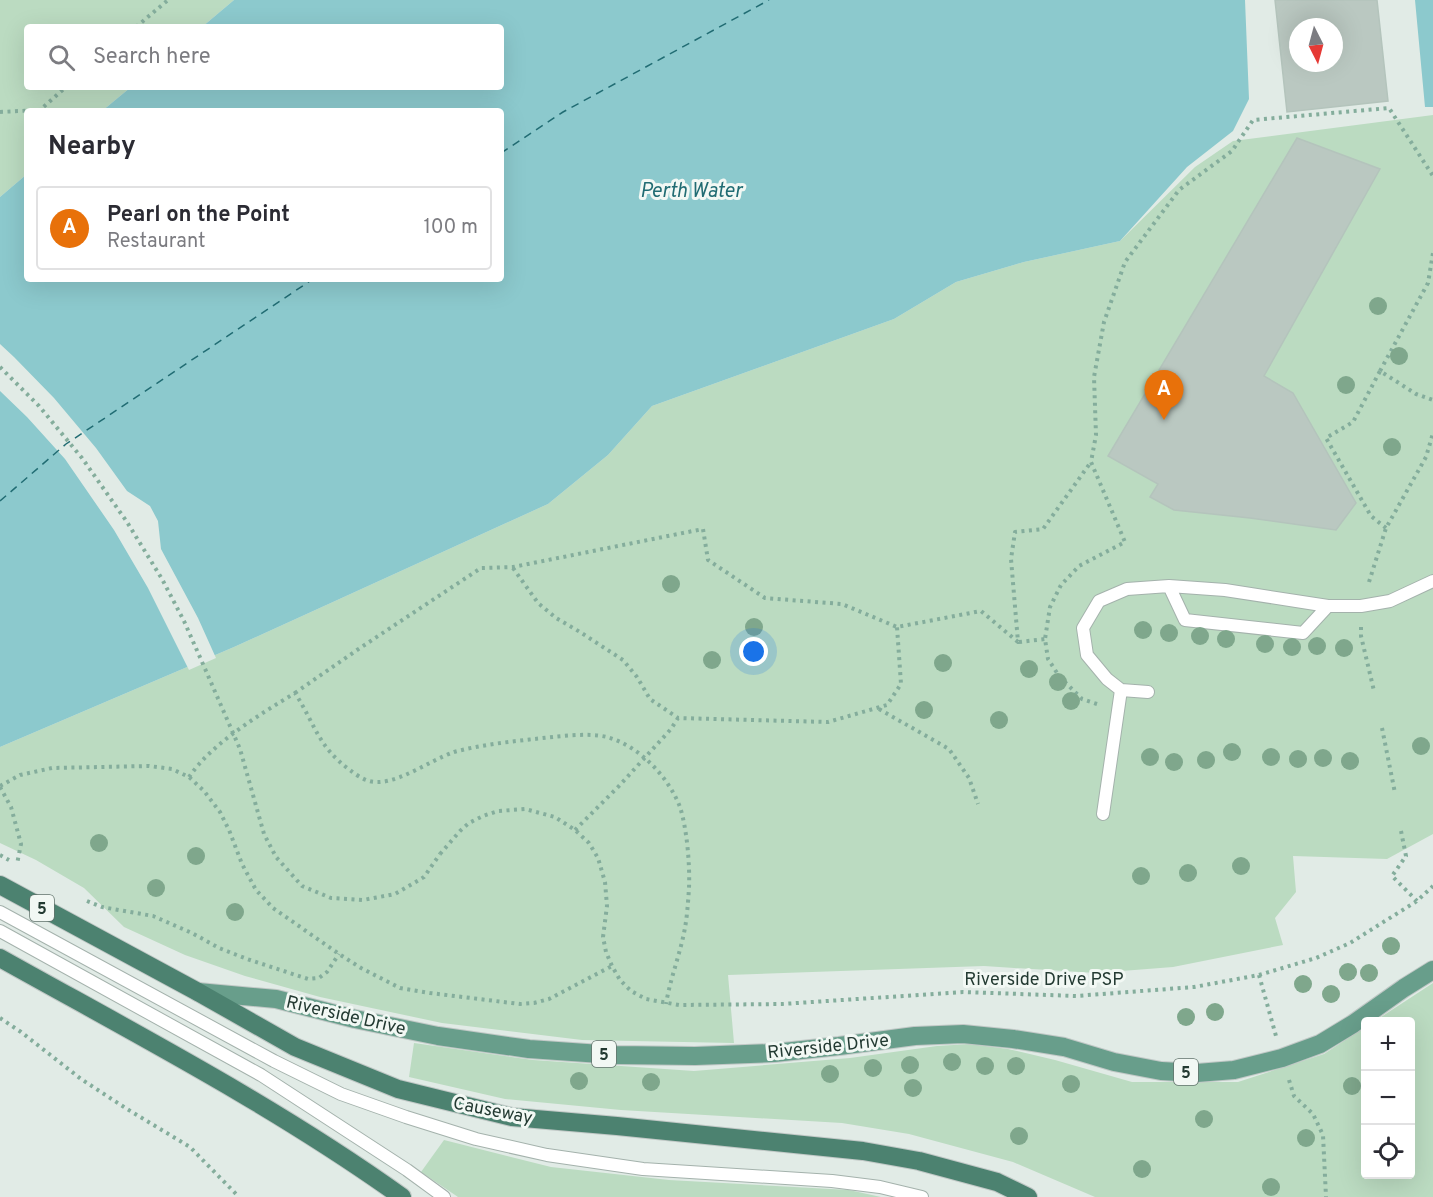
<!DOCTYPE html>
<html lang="en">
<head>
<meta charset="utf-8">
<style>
  :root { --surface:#fff; --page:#f2f2f3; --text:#2b2b33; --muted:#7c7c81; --line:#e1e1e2; --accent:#804d48 }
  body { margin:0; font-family:Overpass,sans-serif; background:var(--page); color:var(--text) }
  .controls { position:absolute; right:18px; bottom:18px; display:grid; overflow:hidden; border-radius:6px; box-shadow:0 6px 24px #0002 }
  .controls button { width:54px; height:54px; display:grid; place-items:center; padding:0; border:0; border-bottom:2px solid var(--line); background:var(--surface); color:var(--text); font:30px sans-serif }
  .compass { position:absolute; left:1289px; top:18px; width:54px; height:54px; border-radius:50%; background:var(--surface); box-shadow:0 6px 24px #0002; rotate:174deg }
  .you { position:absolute; left:754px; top:652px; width:21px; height:21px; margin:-15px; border:4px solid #fff; border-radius:50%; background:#1a73e8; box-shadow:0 0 0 9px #1a73e833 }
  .badge { display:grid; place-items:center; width:39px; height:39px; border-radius:50%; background:var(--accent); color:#fff; font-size:20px; font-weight:700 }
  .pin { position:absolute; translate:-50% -50px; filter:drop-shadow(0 2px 3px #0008) }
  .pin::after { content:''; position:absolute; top:32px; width:21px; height:18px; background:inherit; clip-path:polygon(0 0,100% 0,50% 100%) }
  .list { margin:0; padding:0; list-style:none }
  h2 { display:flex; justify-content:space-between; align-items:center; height:78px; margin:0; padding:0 24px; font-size:26px }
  h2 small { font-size:20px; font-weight:400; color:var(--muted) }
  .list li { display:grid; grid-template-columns:39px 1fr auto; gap:18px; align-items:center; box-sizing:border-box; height:84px; margin:0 12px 12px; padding:0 12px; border:2px solid var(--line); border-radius:6px }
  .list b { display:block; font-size:22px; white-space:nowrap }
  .list p { margin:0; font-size:20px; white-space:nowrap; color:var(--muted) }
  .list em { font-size:20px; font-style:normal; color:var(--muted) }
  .icon { flex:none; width:33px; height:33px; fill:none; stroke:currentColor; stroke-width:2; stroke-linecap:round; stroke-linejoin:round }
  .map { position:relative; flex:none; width:1433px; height:1197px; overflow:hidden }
  .search { position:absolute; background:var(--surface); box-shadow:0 6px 24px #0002; left:24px; top:24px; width:480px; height:66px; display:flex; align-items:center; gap:15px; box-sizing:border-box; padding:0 21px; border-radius:6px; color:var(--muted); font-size:22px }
  .panel { position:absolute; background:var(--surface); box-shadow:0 6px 24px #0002; left:24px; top:108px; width:480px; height:174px; border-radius:6px }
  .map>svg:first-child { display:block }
  .green { fill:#bbdbc1 }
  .water { fill:#8cc9cd }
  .pier { fill:#e1ebe6 }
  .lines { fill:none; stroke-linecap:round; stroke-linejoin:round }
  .ferry { stroke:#216c73; stroke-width:1.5; stroke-dasharray:8 6; stroke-linecap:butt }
  .building { fill:#bac8c1; stroke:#b4c4bc; stroke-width:1.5; fill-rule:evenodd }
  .service-casing { stroke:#a4b2ac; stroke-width:14 }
  .primary-casing { stroke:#c1c8c6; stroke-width:20 }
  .trunk-casing { stroke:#c1c8c6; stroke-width:20 }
  .path { stroke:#84ad9c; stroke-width:4; stroke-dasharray:3 4.5; stroke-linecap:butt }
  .service { stroke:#fff; stroke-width:12 }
  .primary { stroke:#689e8b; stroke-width:18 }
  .trunk { stroke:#4c8270; stroke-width:18 }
  .path-bridge { stroke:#84ad9c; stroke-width:4; stroke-dasharray:3 4.5; stroke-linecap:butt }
  .tree { fill:#7fa78c }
  .labels { text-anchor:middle; stroke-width:6; stroke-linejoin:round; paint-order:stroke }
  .shield { fill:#f2f8f4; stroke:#61736c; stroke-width:1.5 }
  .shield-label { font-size:16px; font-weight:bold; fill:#233a32 }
  .street-label { font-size:18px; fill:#233a32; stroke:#f2f8f4 }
  .water-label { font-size:20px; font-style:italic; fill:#216c73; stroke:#f2f8f4 }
</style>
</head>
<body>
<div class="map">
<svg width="1433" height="1197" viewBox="0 0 1433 1197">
  <rect width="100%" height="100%" fill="#e1ebe6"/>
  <path class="green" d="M0,0H234L202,27H27V87H131L102,111H27V174L0,197Z
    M1433,115V834L1387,859L1293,856L1296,892L1275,918L1283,945L1173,967L1096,973L984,966L728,975L734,1043L582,1040L442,1023L320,997L245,976L185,955L124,927L84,888L36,860L0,843V747L234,647L548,504L608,455L652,406L894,319L956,282L1024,262L1120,241L1195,167L1233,141Z
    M1433,983V1197H1095L1013,1162L909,1134L842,1123L621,1110L505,1099L409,1077L414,1043L533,1060L694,1071L850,1058L937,1046L970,1044L1008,1049L1055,1060L1132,1082H1238L1324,1054L1365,1027L1366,1174H1410V1022L1375,1021Z
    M444,1140L551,1167L669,1180L849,1190L881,1197H458L421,1172Z"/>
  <path class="water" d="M234,0H1245L1249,99L1233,131L1187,167L1120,241L1024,262L956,282L894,319L652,406L608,455L548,504L234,647L0,747V197L27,174V279H501V111H102L131,87H501V27H202Z
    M1415,0H1433V107H1425Z"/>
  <path class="pier" d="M0,344L14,357L54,398L96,448L127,491L150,506L158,521L161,549L198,618L216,658L189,670L148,588L114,530L65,459L27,417L0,391Z"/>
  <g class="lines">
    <path class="ferry" d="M501,153L563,112L769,0
      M0,501L66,444L313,279"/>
  </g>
  <path class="building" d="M1275,0H1377L1388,101L1287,112ZM1298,27H1334V63H1298Z
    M1297,138L1380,169L1264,376L1293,393L1356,503L1336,530L1250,518L1174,510L1150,497L1158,484L1108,456Z"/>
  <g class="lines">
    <defs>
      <path id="service" d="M1169,586L1185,620L1303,633L1328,606
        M1148,692L1121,690L1107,679L1087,655L1083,628L1099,601L1127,589L1169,586L1225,590L1328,606H1361L1390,601L1433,581
        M1103,814L1121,690
        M0,912L274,1061L341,1094L406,1117L476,1139L547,1155L643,1169L832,1181L880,1187L922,1197
        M0,931L261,1075L407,1170L444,1197"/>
      <path id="primary" d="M198,992L276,999L355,1019L438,1036L529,1049L615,1055L695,1056L774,1053L839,1046L915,1036L963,1034L1013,1039L1064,1047L1114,1062L1161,1071L1197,1073L1234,1070L1282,1058L1320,1044L1353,1024L1404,988L1433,970"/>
      <path id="trunk" d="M0,885L198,992L295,1047L398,1089L512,1117L617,1126L863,1151L919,1161L997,1182L1028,1197
        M0,958C136,1034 275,1106 402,1197"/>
    </defs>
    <use href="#service" class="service-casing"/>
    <use href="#primary" class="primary-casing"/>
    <use href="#trunk" class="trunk-casing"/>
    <path class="path" d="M136,27L168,0
      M0,112L40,110L66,87
      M1380,371L1428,283L1433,253
      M1386,528L1371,516L1326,438L1353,422L1380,371L1416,394L1433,400
      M513,568L538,603L556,618L580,632L623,660L637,677L650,699L678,718L828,722L887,705L901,684L897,627
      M1369,582L1386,528L1426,457L1433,433
      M1361,627V636L1374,691
      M1019,642L1045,639
      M295,693L357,650L481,568L513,567L703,529L708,560L765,598L842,604L897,627L981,611L1018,642L1011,559L1015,532L1043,529L1091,462
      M1097,704L1082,699L1059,676L1048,659L1045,639L1050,607L1061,585L1079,566L1125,542L1091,462L1096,435L1094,377L1104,322L1125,262L1179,190L1232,151L1253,120L1389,108L1433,176
      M879,709L949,749L969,778L978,804
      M1382,728L1395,793
      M189,777C212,743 259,715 295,693C315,724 318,747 350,770C355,774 362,779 369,781C393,788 430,760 454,752C480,745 507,742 534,739C555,737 586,732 607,737C639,746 668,776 680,807C687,829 690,865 689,888C688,903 687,919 684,933C679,957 670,980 666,1004
      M0,786L20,775L52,768L149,766L172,769L189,777L204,791L220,812L229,830L242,864L256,890L273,908L339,954L361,968L400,988L430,993L520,1004L534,1003L549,999L612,966
      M0,787L11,807L21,844L17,864
      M575,830L619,786L671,729L678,718
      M1401,831L1406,856L1392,876L1417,901
      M440,854L460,831L469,823L483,816L498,811L525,809L555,817L575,830L589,843L598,858L605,882L607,906L603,937L606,952L612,966L620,980L631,991L646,999L679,1005L782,1004L963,992L1076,996L1194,987L1259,975L1316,958L1350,943L1417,901L1433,886
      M0,855L9,860
      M87,901L102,907L153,916L192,933L219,948L247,959L308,979L319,978L327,972L339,954
      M1259,975L1276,1036
      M0,1018L21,1032L81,1079L127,1109L190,1147L239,1197
      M1289,1080L1294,1096L1313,1114L1323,1135L1326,1197"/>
    <use href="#service" class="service"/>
    <use href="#primary" class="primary"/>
    <use href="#trunk" class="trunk"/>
    <path class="path-bridge" d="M0,367L39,406L82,458L127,522L162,579L184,621L206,671L240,749L264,834L276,857L302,886L331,898L363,900L395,894L424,877L440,854"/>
  </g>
  <g class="tree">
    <circle cx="1378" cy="306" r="9"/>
    <circle cx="1399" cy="356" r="9"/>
    <circle cx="1346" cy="385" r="9"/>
    <circle cx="1392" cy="447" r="9"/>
    <circle cx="671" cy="584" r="9"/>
    <circle cx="754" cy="627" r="9"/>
    <circle cx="1143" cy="630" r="9"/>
    <circle cx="1169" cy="633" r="9"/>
    <circle cx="1200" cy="636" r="9"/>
    <circle cx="1226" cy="639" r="9"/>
    <circle cx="1265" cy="644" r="9"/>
    <circle cx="1317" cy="646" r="9"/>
    <circle cx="1292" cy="647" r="9"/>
    <circle cx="1344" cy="648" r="9"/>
    <circle cx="712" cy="660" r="9"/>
    <circle cx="943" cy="663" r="9"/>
    <circle cx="1029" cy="669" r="9"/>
    <circle cx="1058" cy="682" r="9"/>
    <circle cx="1071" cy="701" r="9"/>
    <circle cx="924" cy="710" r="9"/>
    <circle cx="999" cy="720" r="9"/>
    <circle cx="1421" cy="746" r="9"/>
    <circle cx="1232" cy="752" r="9"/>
    <circle cx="1150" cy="757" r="9"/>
    <circle cx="1271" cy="757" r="9"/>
    <circle cx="1323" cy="758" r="9"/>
    <circle cx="1298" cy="759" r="9"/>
    <circle cx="1206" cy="760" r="9"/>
    <circle cx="1350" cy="761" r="9"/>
    <circle cx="1174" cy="762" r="9"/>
    <circle cx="99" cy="843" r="9"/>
    <circle cx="196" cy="856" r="9"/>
    <circle cx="1241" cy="866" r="9"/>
    <circle cx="1188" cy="873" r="9"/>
    <circle cx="1141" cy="876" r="9"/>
    <circle cx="156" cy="888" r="9"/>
    <circle cx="235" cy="912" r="9"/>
    <circle cx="1391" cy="946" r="9"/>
    <circle cx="1348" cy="972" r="9"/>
    <circle cx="1369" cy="973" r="9"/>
    <circle cx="1303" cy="984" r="9"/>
    <circle cx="1331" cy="994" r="9"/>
    <circle cx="1215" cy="1012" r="9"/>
    <circle cx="1186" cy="1017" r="9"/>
    <circle cx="952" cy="1062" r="9"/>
    <circle cx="910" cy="1065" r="9"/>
    <circle cx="985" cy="1066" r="9"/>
    <circle cx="1016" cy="1066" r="9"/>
    <circle cx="873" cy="1068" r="9"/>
    <circle cx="830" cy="1074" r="9"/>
    <circle cx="579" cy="1081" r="9"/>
    <circle cx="651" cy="1082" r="9"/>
    <circle cx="1071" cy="1084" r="9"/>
    <circle cx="1352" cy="1086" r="9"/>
    <circle cx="913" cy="1088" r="9"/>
    <circle cx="1204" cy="1119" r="9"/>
    <circle cx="1019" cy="1136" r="9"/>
    <circle cx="1306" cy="1138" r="9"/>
    <circle cx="1142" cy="1169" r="9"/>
    <circle cx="1271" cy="1187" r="9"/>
  </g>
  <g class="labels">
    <g class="shield">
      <rect x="30" y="895" width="24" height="26" rx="4.5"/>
      <rect x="592" y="1041" width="24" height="26" rx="4.5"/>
      <rect x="1174" y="1059" width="24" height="26" rx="4.5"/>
    </g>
    <g class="shield-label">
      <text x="42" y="914">5</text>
      <text x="604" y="1060">5</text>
      <text x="1186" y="1078">5</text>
    </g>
    <g class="street-label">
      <text x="1044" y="985">Riverside Drive PSP</text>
      <text transform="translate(346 1015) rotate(13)" y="6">Riverside Drive</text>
      <text transform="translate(828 1046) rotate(-6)" y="6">Riverside Drive</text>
      <text transform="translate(493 1110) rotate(11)" y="6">Causeway</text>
    </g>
    <g class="water-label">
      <text x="691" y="197">Perth Water</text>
    </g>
  </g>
</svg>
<div class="controls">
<button>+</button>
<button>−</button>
<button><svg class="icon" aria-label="locate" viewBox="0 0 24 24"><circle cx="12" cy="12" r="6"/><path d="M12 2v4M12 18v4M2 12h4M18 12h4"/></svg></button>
</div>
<svg class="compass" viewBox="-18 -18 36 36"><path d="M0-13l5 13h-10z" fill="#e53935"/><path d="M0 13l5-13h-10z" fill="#7c7c81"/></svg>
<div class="you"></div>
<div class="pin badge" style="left:1164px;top:420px;background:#e8710a">A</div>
<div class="search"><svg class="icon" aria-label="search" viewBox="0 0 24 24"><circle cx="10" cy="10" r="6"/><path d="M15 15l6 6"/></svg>Search here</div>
<section class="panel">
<h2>Nearby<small></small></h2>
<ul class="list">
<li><span class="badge" style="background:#e8710a">A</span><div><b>Pearl on the Point</b><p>Restaurant</p></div><em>100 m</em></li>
</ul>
</section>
</div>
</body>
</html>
